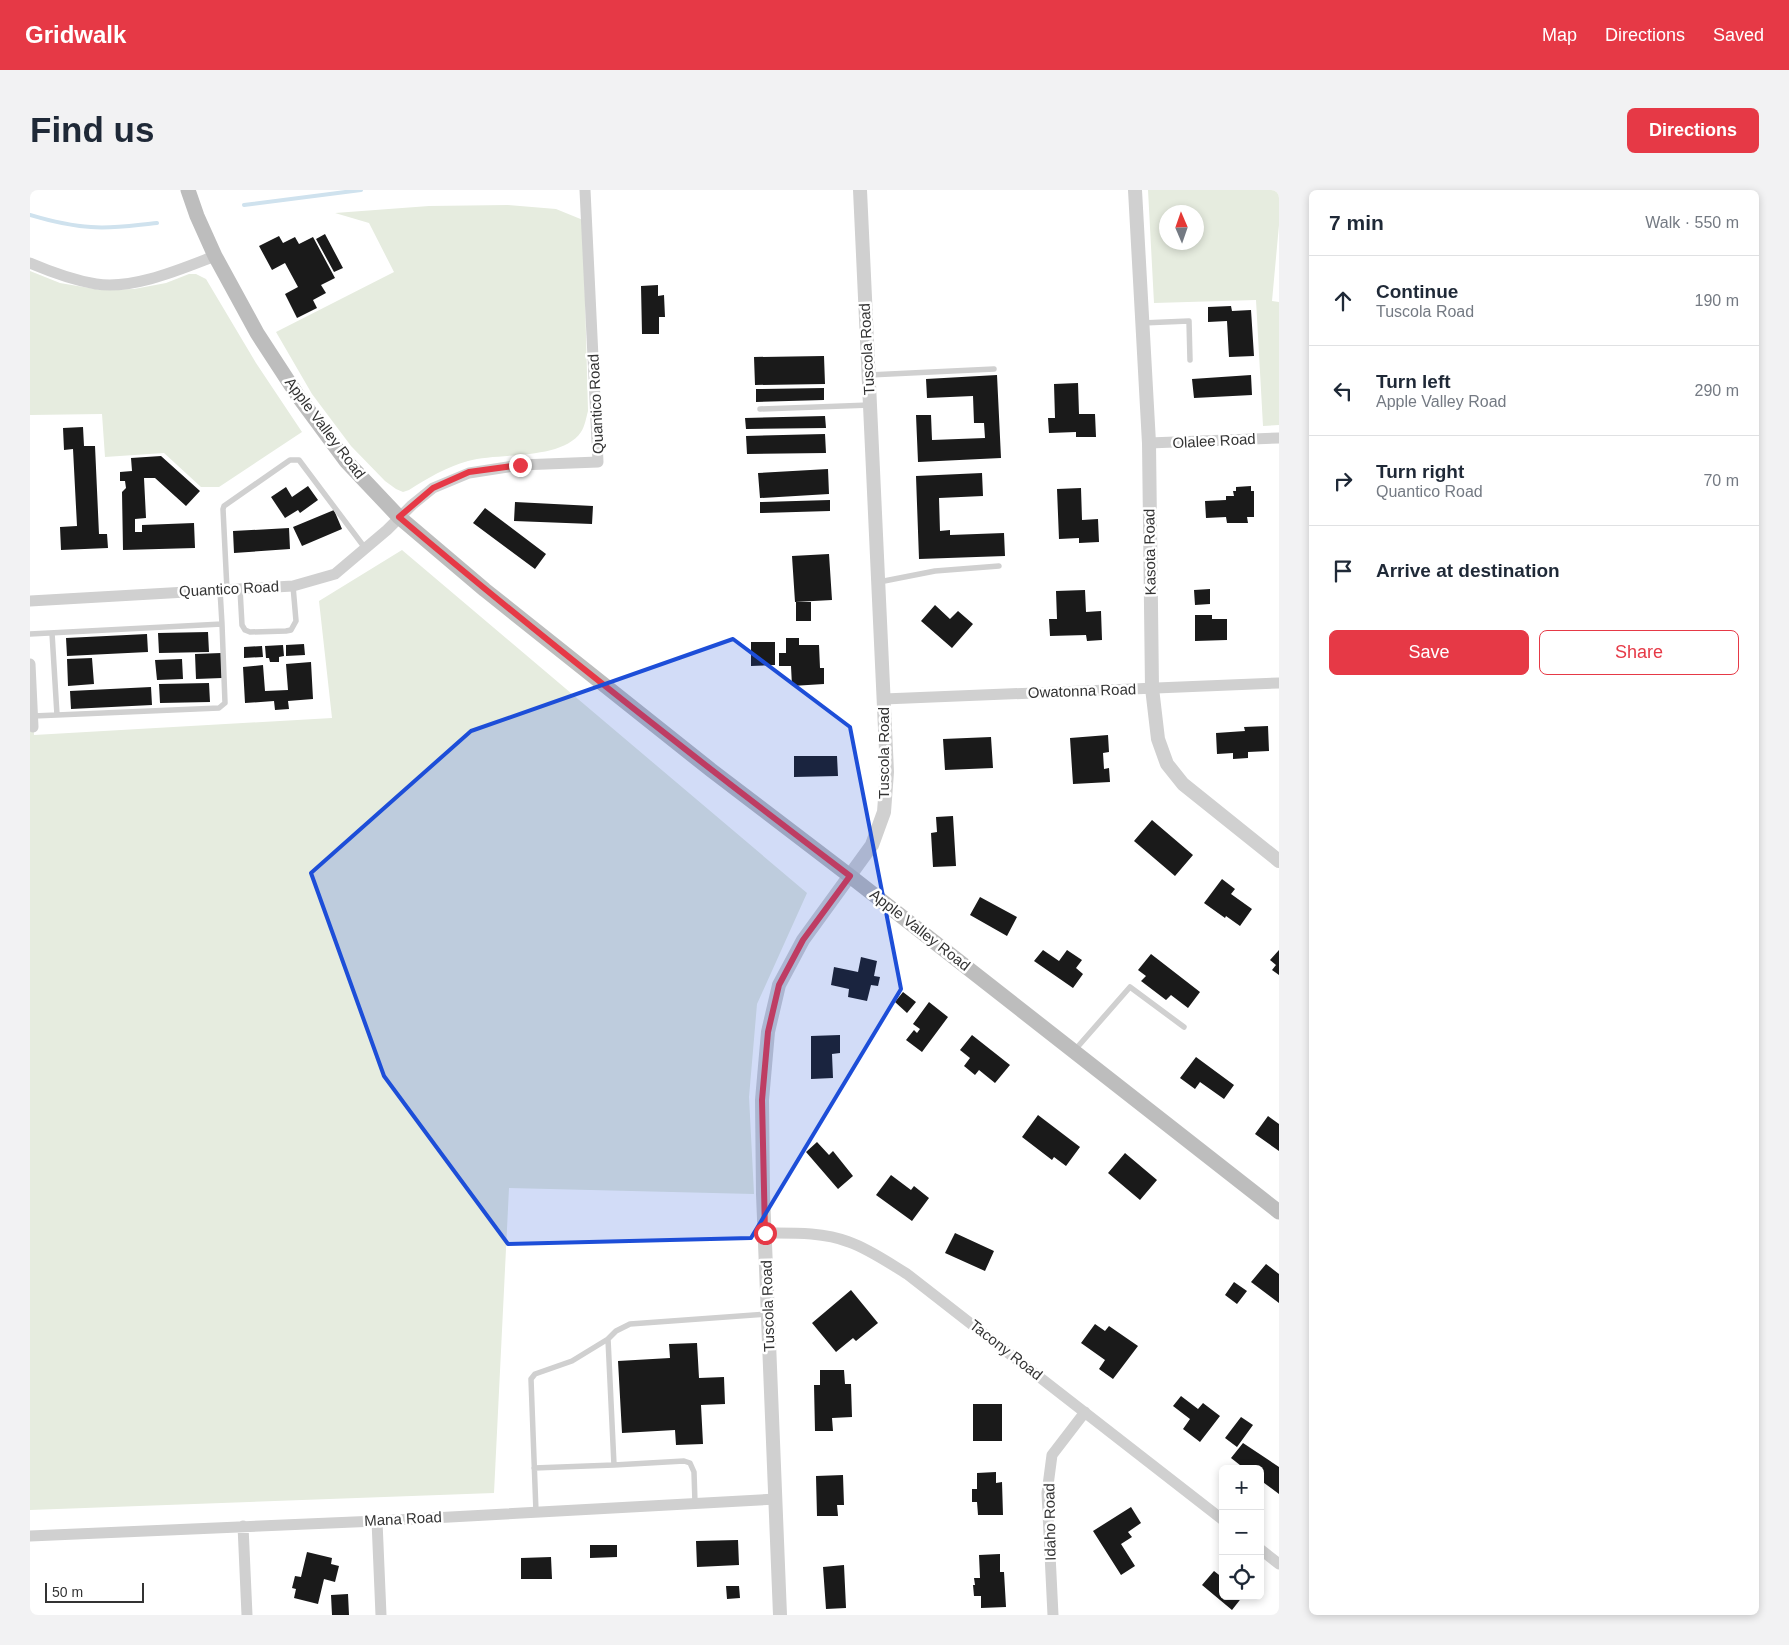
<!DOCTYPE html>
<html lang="en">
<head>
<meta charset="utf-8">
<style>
  :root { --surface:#fff; --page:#f2f2f3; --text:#1f2937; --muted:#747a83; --line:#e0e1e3; --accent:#e63946 }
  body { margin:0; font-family:Arial,sans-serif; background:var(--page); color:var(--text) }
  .controls { position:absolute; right:15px; bottom:15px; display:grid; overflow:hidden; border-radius:8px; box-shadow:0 2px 8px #0003 }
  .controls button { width:45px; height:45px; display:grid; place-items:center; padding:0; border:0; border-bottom:1px solid var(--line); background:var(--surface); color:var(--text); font:25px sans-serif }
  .compass { position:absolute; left:1129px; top:15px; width:45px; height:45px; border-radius:50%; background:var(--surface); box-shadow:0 2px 8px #0003; rotate:358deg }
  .scale { position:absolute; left:15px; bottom:12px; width:99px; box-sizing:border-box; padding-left:5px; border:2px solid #333; border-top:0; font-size:14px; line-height:18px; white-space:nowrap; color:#333; -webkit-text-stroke:4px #fff; paint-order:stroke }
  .stop { position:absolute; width:15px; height:15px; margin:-11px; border:4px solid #e63946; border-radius:50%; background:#fff }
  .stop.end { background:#e63946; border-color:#fff; box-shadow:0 1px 5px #0008 }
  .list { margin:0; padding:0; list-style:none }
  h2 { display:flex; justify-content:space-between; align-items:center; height:65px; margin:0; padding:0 20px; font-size:21px }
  h2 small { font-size:16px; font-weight:400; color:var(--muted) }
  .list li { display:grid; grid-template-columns:32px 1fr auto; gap:15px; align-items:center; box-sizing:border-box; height:90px; padding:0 20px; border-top:1px solid var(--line) }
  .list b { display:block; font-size:19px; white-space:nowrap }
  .list p { margin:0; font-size:16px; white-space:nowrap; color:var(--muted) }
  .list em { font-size:16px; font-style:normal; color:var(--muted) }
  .actions { display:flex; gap:10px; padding:15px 20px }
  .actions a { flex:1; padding:11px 0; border:1px solid var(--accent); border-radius:8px; text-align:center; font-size:18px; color:var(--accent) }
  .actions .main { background:var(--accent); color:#fff }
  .icon { flex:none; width:28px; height:28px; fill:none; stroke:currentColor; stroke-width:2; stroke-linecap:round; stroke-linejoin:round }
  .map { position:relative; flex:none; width:1249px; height:1425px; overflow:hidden; border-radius:8px }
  header { display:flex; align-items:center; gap:30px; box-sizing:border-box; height:70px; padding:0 25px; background:var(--accent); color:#fff }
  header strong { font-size:24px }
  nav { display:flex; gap:28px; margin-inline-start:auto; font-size:18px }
  .intro { display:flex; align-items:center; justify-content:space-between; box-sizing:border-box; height:120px; padding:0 30px }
  h1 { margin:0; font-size:35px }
  .button { padding:12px 22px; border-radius:8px; background:var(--accent); color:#fff; font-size:18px; font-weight:700 }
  main { display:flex; gap:30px; padding:0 30px }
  aside { flex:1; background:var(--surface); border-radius:8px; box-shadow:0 2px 8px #0003 }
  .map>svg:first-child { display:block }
  .green { fill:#e6ecdf; fill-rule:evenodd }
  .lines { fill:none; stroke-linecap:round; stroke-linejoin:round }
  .stream { stroke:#cfe2ee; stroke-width:4 }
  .building { fill:#1a1a1a }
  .service { stroke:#d0d0d0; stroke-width:5.5 }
  .minor { stroke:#d0d0d0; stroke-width:11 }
  .tertiary { stroke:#d0d0d0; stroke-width:14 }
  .secondary { stroke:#bdbdbd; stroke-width:15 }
  .route { stroke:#e63946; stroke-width:6 }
  .marked { fill:#1d4ed8; fill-opacity:0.2; stroke:#1d4ed8; stroke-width:4; stroke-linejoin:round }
  .labels { text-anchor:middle; stroke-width:5; stroke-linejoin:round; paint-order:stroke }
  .street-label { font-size:15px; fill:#333; stroke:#fff }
</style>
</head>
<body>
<header>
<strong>Gridwalk</strong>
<nav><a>Map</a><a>Directions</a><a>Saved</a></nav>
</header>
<div class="intro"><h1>Find us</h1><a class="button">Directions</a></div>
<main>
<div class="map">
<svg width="1249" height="1425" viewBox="0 0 1249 1425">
  <rect width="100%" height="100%" fill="#fff"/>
  <path class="green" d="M1118,0H1249V35L1242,111L1249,112V235L1233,236L1226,110L1124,113ZM1166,22V52H1136V22Z
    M478,15L526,19L553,30L558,221C556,228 555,236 551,242C531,271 469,262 438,271C416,277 398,288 379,300L373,302L366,299L355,291L321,256L282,204L246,142L364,82L339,33L305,23L399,16Z
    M0,81L30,93L71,100L104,99L136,93L159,84H166L176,89L226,173L272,242L189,297H171L134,263L75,267L72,224L0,225Z
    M372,360L777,703L727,814L719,907L724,1004L479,998L464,1303L0,1320V471L4,545L302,528L289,411Z"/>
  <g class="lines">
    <path class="stream" d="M214,15L331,0
      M0,25C20,31 40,36 61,37C83,39 105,35 127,33"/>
  </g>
  <path class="building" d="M295,44L313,78L304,82L286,49Z
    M249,46L253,53L265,47L269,54L283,47L305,88L291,95L296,103L283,110L287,118L267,128L255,104L268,97L255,73L242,80L229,56Z
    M628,95V106L634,105L635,127H629V144H612L611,96Z
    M1201,116L1202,121L1221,120L1224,166L1199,167L1197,131L1178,132V117Z
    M794,166L795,194L725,195L724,167Z
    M967,185L971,268L888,272L886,225H901L902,250L955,248L954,233H944L943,206L897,208L896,189Z
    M1221,185L1222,205L1164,208L1162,189Z
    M1048,193L1049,224H1065L1066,247H1046V242L1019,243L1018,228H1025L1024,194Z
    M794,198V210L726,212V199Z
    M795,226L796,238L716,239L715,228Z
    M53,237L54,256H65L69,344H77L78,358L31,360L30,337L47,336L43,259L34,260L33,238Z
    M795,244L796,263L717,264L716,246Z
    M131,266L170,301L156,316L125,288H114L116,328L105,329V342H112V335L164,333L165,358L93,360L92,302L96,298L95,291H90V282L102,281L101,268Z
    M798,279L799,304L730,308L728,283Z
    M952,283L953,306L909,308L910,341L920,340V345L974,343L975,366L889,369L886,286Z
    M278,296L288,310L270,323L268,320L255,328L241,307L256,297L262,307Z
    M1221,296V301H1224V327H1217L1218,333H1197L1196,327L1176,328L1175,311L1196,310V306H1204L1203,301H1206V297Z
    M1051,298L1052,330L1068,329L1069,352L1049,353V348L1029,349L1027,299Z
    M800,310V321L730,323V312Z
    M485,312L563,316L562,334L484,331Z
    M455,318L516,364L505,379L443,333Z
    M304,320L312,339L272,356L263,337Z
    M259,338L260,359L204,363L203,341Z
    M799,364L802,410L765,412L762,366Z
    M1180,399V414L1165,415L1164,400Z
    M1055,400L1056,422L1071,421L1072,450L1057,451L1056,445L1020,446L1019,429H1027L1026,401Z
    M766,412H781V431H766Z
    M905,415L920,429L928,421L943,434L922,458L891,431Z
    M1165,425H1182V429H1197V450L1165,451Z
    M178,442L179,462L129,463L128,443Z
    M117,444L118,462L37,466L36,448Z
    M756,448H769V455H789L790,478H794V494L762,496L761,476H749V463H756Z
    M721,452H745V475L721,476Z
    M274,454L275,465L256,466V455Z
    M253,455L254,466L249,467V472H240L239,468H236L235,456Z
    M232,456L233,467L214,468V457Z
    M191,463L192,488L166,489L165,464Z
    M62,468L64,494L38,496L37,469Z
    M152,469L153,489L127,490L125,470Z
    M281,472L283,509L258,511L259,519L245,520L244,511L215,513L213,477L233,475L235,501L258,500L256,474Z
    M179,493L180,512L130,513L129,494Z
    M121,497L122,515L41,519L40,501Z
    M1238,536L1239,561L1218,562V568L1203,569V563L1187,564L1186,543L1215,541L1214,537Z
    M1078,545L1079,562L1073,563L1074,579L1079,578L1080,592L1043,594L1040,548Z
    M961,547L963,578L915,580L913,549Z
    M764,566H807L808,586L764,587Z
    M923,626L926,676L903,677L901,643L907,642L906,627Z
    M1122,630L1163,665L1145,686L1104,651Z
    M1192,689L1205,699L1201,704L1222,719L1210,736L1196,726L1195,728L1174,713Z
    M950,707L987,727L977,746L940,725Z
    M1013,760L1029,771L1037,760L1052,770L1046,778L1053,784L1043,798L1004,771Z
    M1249,760V785L1242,780L1246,775L1240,770Z
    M1121,764L1170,802L1158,818L1141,805L1136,810L1111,791L1116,786L1108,780Z
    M831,767L847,771L844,786L850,787L848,796L841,795L837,811L818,807L819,799L801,795L804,777L828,782Z
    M873,802L886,812L877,823L865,812Z
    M899,812L918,827L892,862L876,850L884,840L887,843L890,839L883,834Z
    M810,845V863L802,864L803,888L781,889V846Z
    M942,845L980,875L965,893L949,880L945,885L934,876L940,868L930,860Z
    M1166,867L1204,895L1194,909L1170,892L1165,899L1150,888Z
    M1008,925L1050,957L1036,976L1024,967L1022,970L992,947Z
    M1238,926L1249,934V961L1225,944Z
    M787,952L799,965L803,961L823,986L808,999L776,962Z
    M1095,963L1127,990L1110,1010L1078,983Z
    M861,985L881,1000L884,996L899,1008L882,1031L846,1005Z
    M925,1043L964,1061L955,1081L915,1063Z
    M1236,1074L1249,1084V1113L1221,1092Z
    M1204,1092L1217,1101L1207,1114L1195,1105Z
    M821,1100L848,1133L826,1151L823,1148L806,1162L782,1133Z
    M1065,1134L1075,1141L1079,1136L1108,1156L1083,1189L1069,1179L1075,1170L1051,1153Z
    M667,1153L669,1188L694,1187L695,1214L671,1215L673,1254L646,1255L645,1240L592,1243L588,1171L640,1168L639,1154Z
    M790,1180H814L815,1194H821L822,1227L802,1228L803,1241H785L784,1195H790Z
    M1151,1206L1168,1219L1173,1213L1190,1226L1170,1252L1153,1239L1160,1229L1143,1216Z
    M943,1214H972V1251H943Z
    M1211,1227L1223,1235L1207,1257L1195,1248Z
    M1213,1253L1249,1277V1304L1230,1290V1279H1215L1201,1268Z
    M966,1282V1293L972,1292L973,1325H948L947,1312H942V1299H947V1283Z
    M813,1285L814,1315H807L808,1326H787L786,1286Z
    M1101,1317L1111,1333L1098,1342L1102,1347L1091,1354L1105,1376L1091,1385L1063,1341Z
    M708,1350L709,1375L667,1377L666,1351Z
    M560,1355H587V1367L560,1368Z
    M277,1362L302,1368L301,1374L309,1376L305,1392L294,1389L288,1414L264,1408L266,1399L262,1398L265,1386L271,1387Z
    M970,1364V1382H974L976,1417L951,1418V1406H944L943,1395H945L944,1388H950L949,1365Z
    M521,1367L522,1389H491V1368Z
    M814,1375L816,1418L796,1419L793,1377Z
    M1184,1381L1193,1388V1406H1213L1202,1420L1172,1395Z
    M696,1396H709L710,1408L697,1409Z
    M318,1404L319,1425H302L301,1405Z"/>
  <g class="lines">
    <path class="service" d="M1112,133L1159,131L1160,170
      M839,185L964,179
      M730,219L840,215
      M849,392L905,381L969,376
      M210,399L212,435L215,440L220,442L256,441L261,440L266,431L263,396
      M197,400L193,319L194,316L260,270H269L335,358
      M0,444L192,434L190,400
      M27,525L189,518L195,513L192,434
      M3,526L27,525L22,443
      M1044,861L1100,797L1154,837
      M504,1278L584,1275
      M665,1313L664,1282L660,1273L654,1271L584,1275L578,1149L586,1141L600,1134L737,1124
      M506,1322L501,1189L505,1184L542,1171L578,1149"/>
    <path class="minor" d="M0,73C21,82 43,90 66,94C103,100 151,79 185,66
      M1119,253L1249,248
      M0,411L263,396L305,384L357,340L382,315L403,298L439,283L490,275L568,272L555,0
      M0,474L3,537
      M854,509L1249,493
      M735,1043C763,1043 793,1042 819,1052C839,1059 859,1073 877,1084L1193,1330
      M347,1331L351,1425
      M213,1336L217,1425
      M0,1346L347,1331L746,1309
      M1230,1359L1249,1374
      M1023,1425L1017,1303L1022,1265L1055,1222"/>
    <path class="tertiary" d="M1105,0L1119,253L1122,498L1128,549L1137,574L1153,594L1249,671
      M750,1425L733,1004L732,910L738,842L749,795L773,750L842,655L854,622L857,582L830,0"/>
    <path class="secondary" d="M158,0L167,26L185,66L227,143L268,206L316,271L369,327L455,400L681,580L820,686L1249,1022"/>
  </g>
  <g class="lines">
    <path class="route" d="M490,275L439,282L403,298L369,327C515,451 667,570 820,686L773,750L749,795L738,842L732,910L735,1043"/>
  </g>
  <path class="marked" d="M703,449L820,537L871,799L721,1048L478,1054L354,886L281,683L441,541Z"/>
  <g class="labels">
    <g class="street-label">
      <text transform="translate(837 159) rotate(-93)" y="5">Tuscola Road</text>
      <text transform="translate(566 214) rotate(-93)" y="5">Quantico Road</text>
      <text transform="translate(295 238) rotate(53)" y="5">Apple Valley Road</text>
      <text transform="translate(1184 251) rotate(-3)" y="5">Olalee Road</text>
      <text transform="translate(1120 362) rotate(-91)" y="5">Kasota Road</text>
      <text transform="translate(199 399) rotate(-3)" y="5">Quantico Road</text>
      <text transform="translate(1052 501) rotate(-2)" y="5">Owatonna Road</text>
      <text transform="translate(854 563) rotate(-90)" y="5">Tuscola Road</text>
      <text transform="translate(890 740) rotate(38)" y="5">Apple Valley Road</text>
      <text transform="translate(738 1116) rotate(-92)" y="5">Tuscola Road</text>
      <text transform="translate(976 1160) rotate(38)" y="5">Tacony Road</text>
      <text transform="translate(373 1329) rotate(-3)" y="5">Mana Road</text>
      <text transform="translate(1020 1332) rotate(-91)" y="5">Idaho Road</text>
    </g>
  </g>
</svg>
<div class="controls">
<button>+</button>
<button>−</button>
<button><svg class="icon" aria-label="locate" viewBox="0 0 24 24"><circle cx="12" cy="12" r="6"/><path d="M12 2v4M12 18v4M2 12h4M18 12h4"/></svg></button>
</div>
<svg class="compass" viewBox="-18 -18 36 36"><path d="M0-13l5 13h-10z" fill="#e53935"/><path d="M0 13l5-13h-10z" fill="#747a83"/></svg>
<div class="scale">50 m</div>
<div class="stop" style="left:735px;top:1043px"></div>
<div class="stop end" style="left:490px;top:275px"></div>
</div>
<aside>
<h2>7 min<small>Walk · 550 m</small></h2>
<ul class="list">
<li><svg class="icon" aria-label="ahead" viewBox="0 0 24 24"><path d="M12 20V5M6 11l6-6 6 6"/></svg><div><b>Continue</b><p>Tuscola Road</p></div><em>190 m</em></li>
<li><svg class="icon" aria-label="left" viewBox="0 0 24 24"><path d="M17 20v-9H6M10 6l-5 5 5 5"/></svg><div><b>Turn left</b><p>Apple Valley Road</p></div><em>290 m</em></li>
<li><svg class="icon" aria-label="right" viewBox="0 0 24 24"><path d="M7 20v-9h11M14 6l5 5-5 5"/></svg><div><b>Turn right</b><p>Quantico Road</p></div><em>70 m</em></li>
<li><svg class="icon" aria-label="arrive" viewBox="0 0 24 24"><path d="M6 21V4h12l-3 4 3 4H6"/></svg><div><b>Arrive at destination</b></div></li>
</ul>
<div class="actions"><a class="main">Save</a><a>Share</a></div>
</aside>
</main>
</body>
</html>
